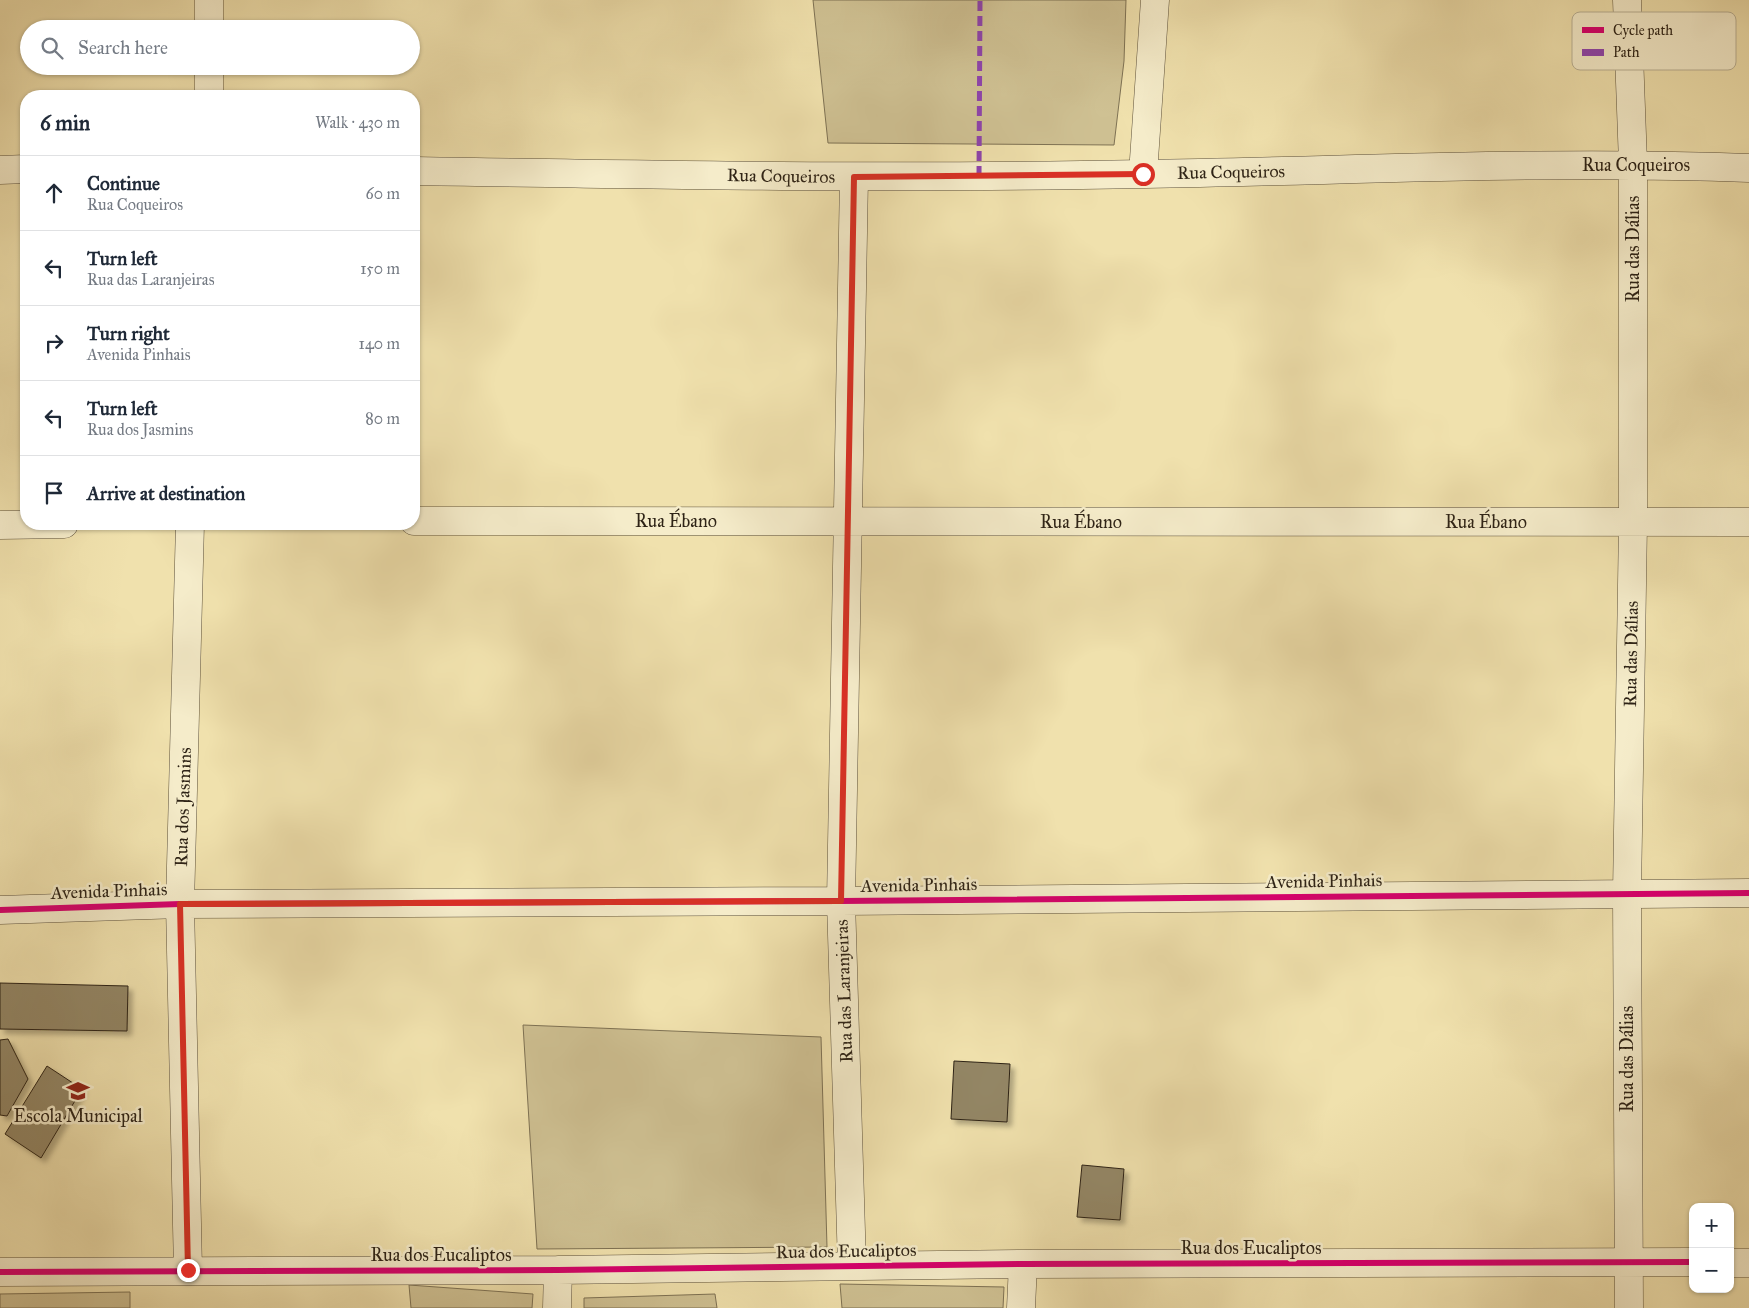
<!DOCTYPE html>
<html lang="en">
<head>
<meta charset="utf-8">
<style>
  :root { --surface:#fff; --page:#f2f2f3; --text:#1f2937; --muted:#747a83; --line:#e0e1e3 }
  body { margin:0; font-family:"IM FELL Great Primer",serif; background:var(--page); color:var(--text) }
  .controls { position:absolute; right:15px; bottom:15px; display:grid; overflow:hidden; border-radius:10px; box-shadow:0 1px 4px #0004 }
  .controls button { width:45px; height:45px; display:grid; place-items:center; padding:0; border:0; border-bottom:1px solid var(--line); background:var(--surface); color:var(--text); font:25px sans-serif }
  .stop { position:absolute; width:15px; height:15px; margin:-11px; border:4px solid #d93025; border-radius:50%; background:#fff }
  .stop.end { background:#d93025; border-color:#fff; box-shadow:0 1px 5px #0008 }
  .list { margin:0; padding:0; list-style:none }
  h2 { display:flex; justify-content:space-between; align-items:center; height:65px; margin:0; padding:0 20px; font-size:21px }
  h2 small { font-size:16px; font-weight:400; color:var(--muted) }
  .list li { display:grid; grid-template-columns:32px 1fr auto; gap:15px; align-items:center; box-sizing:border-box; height:75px; padding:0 20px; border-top:1px solid var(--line) }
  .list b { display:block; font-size:19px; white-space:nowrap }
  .list p { margin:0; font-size:16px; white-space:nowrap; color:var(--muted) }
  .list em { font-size:16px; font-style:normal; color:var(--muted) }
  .icon { flex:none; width:28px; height:28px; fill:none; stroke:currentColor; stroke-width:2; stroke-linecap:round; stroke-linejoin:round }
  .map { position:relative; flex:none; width:1749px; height:1308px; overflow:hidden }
  .search { position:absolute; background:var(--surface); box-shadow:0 1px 4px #0004; left:20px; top:20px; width:400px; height:55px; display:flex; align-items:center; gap:12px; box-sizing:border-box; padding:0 18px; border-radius:28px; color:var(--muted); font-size:19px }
  .panel { position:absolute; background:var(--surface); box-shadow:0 1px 4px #0004; left:20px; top:90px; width:400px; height:440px; border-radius:20px }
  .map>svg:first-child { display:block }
  .green { fill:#cfc193; stroke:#7e7254 }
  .building { fill:#938665; stroke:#2e2316; filter:url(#shadow) }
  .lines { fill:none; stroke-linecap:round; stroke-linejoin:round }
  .minor-casing { stroke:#5e523c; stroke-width:29 }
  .minor { stroke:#f5ecca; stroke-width:28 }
  .quiet { stroke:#8e44ad; stroke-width:5; stroke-dasharray:10 5; stroke-linecap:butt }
  .cycleway-casing { stroke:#f5ecca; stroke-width:9 }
  .cycleway { stroke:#d6006c; stroke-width:6 }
  .route { stroke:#d93025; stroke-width:6 }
  .labels { text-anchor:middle; stroke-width:5; stroke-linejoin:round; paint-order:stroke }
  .street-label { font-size:18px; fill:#2e2316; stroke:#f5ecca }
  .poi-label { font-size:18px; fill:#2e2316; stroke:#f5ecca }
  .key { fill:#f5ecca; stroke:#b9b094; stroke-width:1 }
  .key-label { font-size:14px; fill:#2e2316 }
</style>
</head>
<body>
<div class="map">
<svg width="1749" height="1308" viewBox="0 0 1749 1308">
  <defs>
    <filter id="shadow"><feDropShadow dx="4.5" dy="4.5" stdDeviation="2.5" flood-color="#0004"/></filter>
  </defs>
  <rect width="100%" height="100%" fill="#f0e1ad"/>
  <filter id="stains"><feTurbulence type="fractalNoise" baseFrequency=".004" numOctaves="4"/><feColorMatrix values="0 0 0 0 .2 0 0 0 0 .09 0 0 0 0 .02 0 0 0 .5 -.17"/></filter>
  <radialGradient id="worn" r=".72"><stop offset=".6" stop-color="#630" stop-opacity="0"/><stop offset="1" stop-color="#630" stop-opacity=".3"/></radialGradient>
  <path class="green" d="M813,0H1126L1124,61L1114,145L828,143Z
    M523,1025L821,1037L827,1247L537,1249Z
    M840,1284L1004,1287L1003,1308H842Z
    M409,1285L533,1294L532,1308H411Z
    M130,1292V1308H0V1294Z
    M715,1294L717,1308H584V1298Z"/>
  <path class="building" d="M0,983L128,986L127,1031L0,1029Z
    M8,1039L28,1079L7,1116L0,1115V1040Z
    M954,1061L1010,1064L1007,1122L951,1119Z
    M47,1066L82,1089L41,1158L5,1134Z
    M1082,1165L1124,1169L1120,1220L1077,1217Z"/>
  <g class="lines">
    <defs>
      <path id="minor" d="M1627,0L1633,163V523L1627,893L1629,1308
        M209,29V0
        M209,96V66
        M0,170L26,169
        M414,171C658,175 901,179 1145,174C1346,171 1548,160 1749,168
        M1143,174L1155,0
        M414,521L1749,522
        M0,525L64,524
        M0,910L180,904L841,901L1749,893
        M1730,1263H1749
        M852,1265L841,901L854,177
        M188,1270L180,904L190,524
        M0,1272L558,1270L1023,1264L1693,1262
        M557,1308L558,1270
        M1021,1308L1023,1264"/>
    </defs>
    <use href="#minor" class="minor-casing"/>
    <use href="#minor" class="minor"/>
    <path class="quiet" d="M979,176L980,0"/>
    <defs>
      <path id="cycleway" d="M0,910L180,904L841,901L1749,893
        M0,1272L558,1270L1023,1264L1693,1262"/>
    </defs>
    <use href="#cycleway" class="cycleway-casing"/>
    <use href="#cycleway" class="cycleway"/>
  </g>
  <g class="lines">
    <path class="route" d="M188,1270L180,904L841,901L854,177L1143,174"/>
  </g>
  <defs>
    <symbol id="school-bare" viewBox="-9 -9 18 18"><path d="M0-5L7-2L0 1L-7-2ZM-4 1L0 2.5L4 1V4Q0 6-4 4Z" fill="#8f2418" stroke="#f5ecca" stroke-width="2.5" paint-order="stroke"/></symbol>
  </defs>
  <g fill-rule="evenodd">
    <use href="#school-bare" x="62" y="1075" width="32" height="32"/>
  </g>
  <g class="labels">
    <g class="street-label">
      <text x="1636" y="171">Rua Coqueiros</text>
      <text transform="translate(1231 172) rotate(-1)" y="6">Rua Coqueiros</text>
      <text transform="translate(781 176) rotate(1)" y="6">Rua Coqueiros</text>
      <text transform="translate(1633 249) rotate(-90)" y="6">Rua das Dálias</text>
      <text x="676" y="527">Rua Ébano</text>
      <text x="1081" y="528">Rua Ébano</text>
      <text x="1486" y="528">Rua Ébano</text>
      <text transform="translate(1631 654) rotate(-89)" y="6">Rua das Dálias</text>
      <text transform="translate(183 807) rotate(-88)" y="6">Rua dos Jasmins</text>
      <text transform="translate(1324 881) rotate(-1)" y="6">Avenida Pinhais</text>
      <text transform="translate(919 885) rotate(-1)" y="6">Avenida Pinhais</text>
      <text transform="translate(109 891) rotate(-2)" y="6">Avenida Pinhais</text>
      <text transform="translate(844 991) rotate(-92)" y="6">Rua das Laranjeiras</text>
      <text transform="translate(1627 1059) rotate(-90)" y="6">Rua das Dálias</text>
      <text x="1251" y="1254">Rua dos Eucaliptos</text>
      <text transform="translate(846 1251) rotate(-1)" y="6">Rua dos Eucaliptos</text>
      <text x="441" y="1261">Rua dos Eucaliptos</text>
    </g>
    <g class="poi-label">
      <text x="78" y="1122">Escola Municipal</text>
    </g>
  </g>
  <rect x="1572" y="12" width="164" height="58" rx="8" class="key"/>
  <rect x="1582" y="27" width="22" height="6" fill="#d6006c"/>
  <rect x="1582" y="49" width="22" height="7" fill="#8e44ad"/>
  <g class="key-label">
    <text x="1613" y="35">Cycle path</text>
    <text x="1613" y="57">Path</text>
  </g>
  <rect width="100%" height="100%" filter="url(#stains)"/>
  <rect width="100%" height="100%" fill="url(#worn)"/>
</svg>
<div class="controls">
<button>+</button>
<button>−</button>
</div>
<div class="stop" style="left:1143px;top:174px"></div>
<div class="stop end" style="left:188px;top:1270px"></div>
<div class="search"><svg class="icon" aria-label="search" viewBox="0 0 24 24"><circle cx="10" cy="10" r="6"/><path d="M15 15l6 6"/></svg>Search here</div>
<section class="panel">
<h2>6 min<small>Walk · 430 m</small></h2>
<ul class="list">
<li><svg class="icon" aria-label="ahead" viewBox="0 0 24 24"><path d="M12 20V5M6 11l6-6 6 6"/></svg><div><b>Continue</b><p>Rua Coqueiros</p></div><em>60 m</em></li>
<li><svg class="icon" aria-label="left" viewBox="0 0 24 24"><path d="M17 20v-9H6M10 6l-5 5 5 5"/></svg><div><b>Turn left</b><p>Rua das Laranjeiras</p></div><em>150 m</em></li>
<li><svg class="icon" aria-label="right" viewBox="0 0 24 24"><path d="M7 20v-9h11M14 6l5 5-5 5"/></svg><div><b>Turn right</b><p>Avenida Pinhais</p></div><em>140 m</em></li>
<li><svg class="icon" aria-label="left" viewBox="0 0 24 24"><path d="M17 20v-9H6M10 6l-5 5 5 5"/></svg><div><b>Turn left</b><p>Rua dos Jasmins</p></div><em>80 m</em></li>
<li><svg class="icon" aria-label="arrive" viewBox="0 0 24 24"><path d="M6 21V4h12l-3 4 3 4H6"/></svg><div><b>Arrive at destination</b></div></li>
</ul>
</section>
</div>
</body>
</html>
